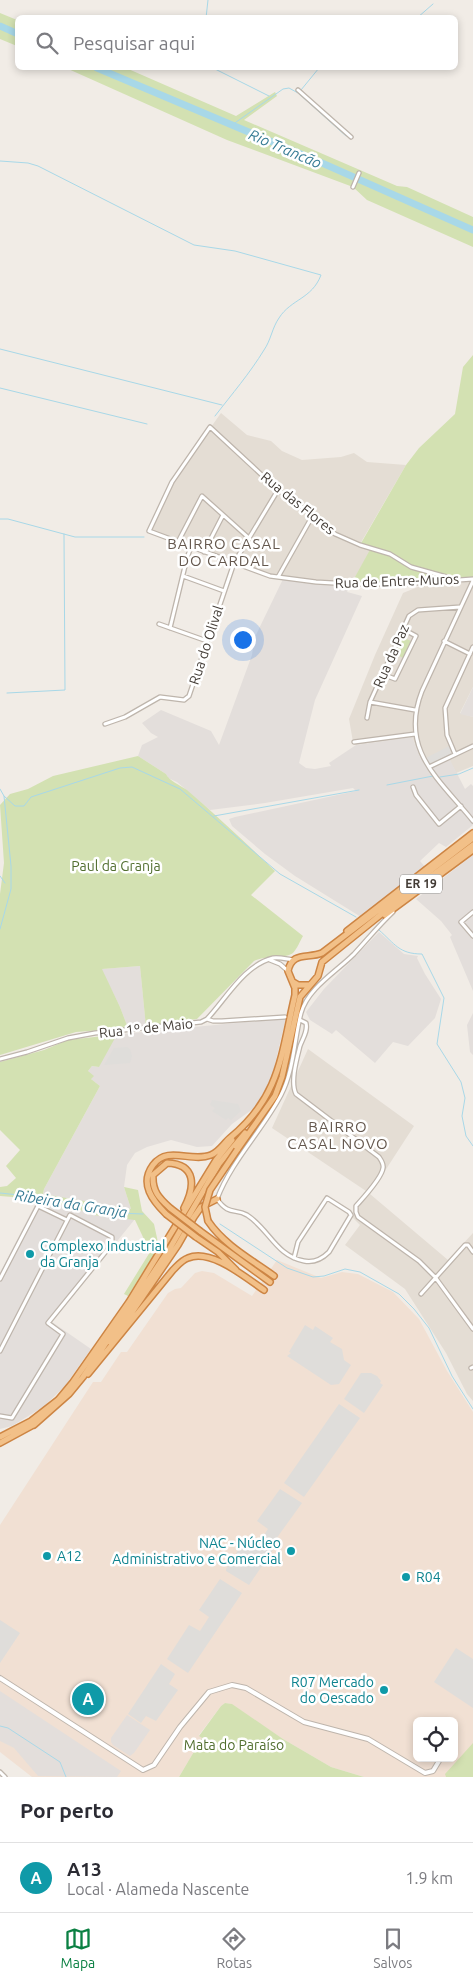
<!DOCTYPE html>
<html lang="pt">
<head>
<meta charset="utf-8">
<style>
  :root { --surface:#fff; --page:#f2f2f3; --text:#2b2b33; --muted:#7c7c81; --line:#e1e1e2; --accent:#0b8043 }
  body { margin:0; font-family:Ubuntu,sans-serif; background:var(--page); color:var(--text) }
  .controls { position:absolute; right:15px; bottom:15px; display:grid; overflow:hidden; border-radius:8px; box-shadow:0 2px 8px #0003 }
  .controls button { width:45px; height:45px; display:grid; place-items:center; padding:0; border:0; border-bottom:1px solid var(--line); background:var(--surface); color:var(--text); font:25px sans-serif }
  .you { position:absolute; left:242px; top:639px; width:18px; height:18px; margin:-12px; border:4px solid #fff; border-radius:50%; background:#1a73e8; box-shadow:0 0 0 8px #1a73e833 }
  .badge { display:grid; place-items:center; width:32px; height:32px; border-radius:50%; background:var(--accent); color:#fff; font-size:16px; font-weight:700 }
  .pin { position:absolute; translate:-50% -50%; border:2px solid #fff; box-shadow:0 1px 5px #0006 }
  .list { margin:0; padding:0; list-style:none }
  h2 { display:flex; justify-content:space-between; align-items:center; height:65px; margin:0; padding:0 20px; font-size:21px }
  h2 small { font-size:16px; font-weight:400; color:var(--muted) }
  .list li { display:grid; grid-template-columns:32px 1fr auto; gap:15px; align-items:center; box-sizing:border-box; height:70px; padding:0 20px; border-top:1px solid var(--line) }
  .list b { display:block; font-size:19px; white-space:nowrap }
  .list p { margin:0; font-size:16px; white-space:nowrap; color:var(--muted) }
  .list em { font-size:16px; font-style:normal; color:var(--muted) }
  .icon { flex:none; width:28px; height:28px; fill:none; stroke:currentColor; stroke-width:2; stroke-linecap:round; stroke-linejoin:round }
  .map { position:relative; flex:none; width:473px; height:1777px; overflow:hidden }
  .search { position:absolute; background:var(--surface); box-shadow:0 2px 8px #0003; left:15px; right:15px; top:15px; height:55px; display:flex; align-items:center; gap:12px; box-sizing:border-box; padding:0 18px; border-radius:8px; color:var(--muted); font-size:19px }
  .sheet { height:135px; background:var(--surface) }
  nav { display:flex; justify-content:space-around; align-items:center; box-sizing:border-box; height:70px; border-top:1px solid var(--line); background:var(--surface); font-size:14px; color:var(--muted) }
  nav a { display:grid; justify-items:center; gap:2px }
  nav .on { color:var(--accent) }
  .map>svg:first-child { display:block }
  .residential { fill:#e4ddd4 }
  .commercial { fill:#f1e0d3; fill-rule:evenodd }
  .industrial { fill:#e3dedb }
  .green { fill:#d3e1b2 }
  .parking { fill:#dfddda }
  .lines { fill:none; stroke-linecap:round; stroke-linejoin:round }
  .stream { stroke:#a8d8e8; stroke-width:1 }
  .river { stroke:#a8d8e8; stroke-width:7 }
  .minor-casing { stroke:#beb5ac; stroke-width:5.5 }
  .tertiary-casing { stroke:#beb5ac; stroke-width:6 }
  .trunk-casing { stroke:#cd8544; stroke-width:8 }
  .minor { stroke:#fff; stroke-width:3 }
  .tertiary { stroke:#fff; stroke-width:4 }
  .trunk { stroke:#f2c088; stroke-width:5 }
  .trunk-bridge-casing { stroke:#cd8544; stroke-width:8; stroke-linecap:butt }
  .trunk-bridge { stroke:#f2c088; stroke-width:5 }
  .culture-dot { fill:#0f9aa8; stroke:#fff; stroke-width:2 }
  .labels { text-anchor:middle; stroke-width:5; stroke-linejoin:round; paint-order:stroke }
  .shield { fill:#fff; stroke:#7b7672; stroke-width:1 }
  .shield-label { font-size:12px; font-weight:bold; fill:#433c36 }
  .street-label { font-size:14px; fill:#433c36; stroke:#fff }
  .park-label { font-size:14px; fill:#516e2f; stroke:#fff }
  .culture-label { font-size:14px; fill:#0d838f; stroke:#fff; text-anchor:start }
  .water-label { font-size:15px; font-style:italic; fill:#367b94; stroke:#fff }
  .neighbourhood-label { font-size:15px; letter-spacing:1px; fill:#65584e; stroke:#fff }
</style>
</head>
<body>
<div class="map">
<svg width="473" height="1777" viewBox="0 0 473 1777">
  <rect width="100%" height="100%" fill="#f1ece6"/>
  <path class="residential" d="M221,413L247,435L271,441L282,451L302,460L341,457L354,453L367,462L406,465L360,544L372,548L351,584L270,576L149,531L172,482Z
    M473,580V687L460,713L473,717V766L456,773L449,759L427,769L420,757L412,737L356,745L353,742L349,719L375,655L403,593L423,585Z
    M308,1049L414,1126L370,1194L448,1260L473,1233V1401L467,1394L446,1353L405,1289L345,1245L360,1225L352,1217L369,1193L272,1128Z"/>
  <path class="commercial" d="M277,1260L321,1278L342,1272L358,1274L393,1292L419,1319L447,1371L473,1412V1777H364L331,1767L283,1739L231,1704L225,1703L221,1706L199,1735L202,1738L179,1777H32L0,1752V1525L93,1382H101L121,1352H127L168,1293L175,1289L181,1288L195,1273L202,1271L214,1273L252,1296ZM417,1721H454V1758H417Z"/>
  <path class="industrial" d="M284,577L351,584L347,592L362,596L315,700L299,763L306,768L315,769L331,766L329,763L356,745L412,737L420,757L427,769L449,758L465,789L471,784L473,786V825L446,847L439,843L420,861L426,868L361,917L295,876L265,854L232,826L229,819L235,817L356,791L353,788L265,803L210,810L177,782L168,778L166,774L138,756L142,745L158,737L151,733L142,723L161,710L211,731L219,745L252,655L254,639Z
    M473,687V717L460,714Z
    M473,855V991L450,937L452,935L441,921L416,899Z
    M379,932L404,954L418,956L417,958L425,974L441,999L435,1018L408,1046L393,1042L375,1063L336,1030L332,1034L310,1020L306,1012L324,989Z
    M140,966L146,1027L128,1028L120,1007L101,969Z
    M473,1013V1055L470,1052L467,1025Z
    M286,1018L270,1085L257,1106L232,1124L212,1146L197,1147L171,1140L147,1147L135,1153L127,1165L124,1187L131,1209L43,1195L44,1189L100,1086L91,1079L88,1071L92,1066L99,1067L112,1035Z
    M38,1199L72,1207L93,1215L135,1219L52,1322L91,1349L65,1386L43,1407L12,1426L0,1429V1273Z
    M0,1691L121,1771L117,1777L38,1776L14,1748L0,1741Z
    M127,1715L150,1730L134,1753L130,1756L113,1745L111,1742V1738Z"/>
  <path class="green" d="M0,13L17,20V46L0,39Z
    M66,68H126L236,116L275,92L277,96L244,120L397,186L407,187L473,217V247L367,200L353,187L227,140Z
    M473,355V578L402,584H351L371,548L360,545L406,465L419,448L455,414L463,367Z
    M402,637L411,641L403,658L396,654Z
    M138,756L166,774C169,781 180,785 187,790C217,816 246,843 275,871L251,895L303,936C300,941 297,949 293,953C285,959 266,955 254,961L197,1019L146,1027L140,966L102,969L120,1007L128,1028L76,1032L0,1055V894L4,863L0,805L10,794L28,789L53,776Z
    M112,1035L115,1038L99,1067L92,1066L88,1071L94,1076L91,1079L100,1086L44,1189L43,1194L131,1209L124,1187L138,1190L142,1211L154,1224L159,1247L128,1296L124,1294L150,1252L135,1220L93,1215L72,1207L38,1199L0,1196V1187L7,1186L16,1178L6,1166L20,1150L0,1130V1062L44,1050L68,1040Z
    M225,1703L232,1704L283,1739L331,1767L364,1777H179L202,1738L199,1736L221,1706Z
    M473,1743V1777H446L445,1774Z"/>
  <path class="parking" d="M449,746L451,754L432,764L429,763L426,758Z
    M127,1047L130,1049L132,1056L130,1063L104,1065L114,1048Z
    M212,1100L238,1104L241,1111L231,1120L228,1118L226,1120L212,1111L215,1108L210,1105Z
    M305,1325L313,1330L315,1326L333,1338L330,1342L342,1349L344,1360L351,1365L339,1384L331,1385L287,1356L291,1353L289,1352Z
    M361,1373H371L377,1376L381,1381L380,1383L383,1385L364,1413L344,1399Z
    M339,1404L360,1418L304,1497L284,1483Z
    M280,1489L302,1503L276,1539L279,1541L249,1585L226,1571V1569L246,1538L258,1544L268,1529L257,1521Z
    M220,1579L242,1593L188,1673L167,1659L189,1625L200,1631L209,1617L199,1610Z
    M0,1620L20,1633L0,1663Z
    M456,1648L473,1659V1708L434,1682Z
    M161,1664L175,1674L169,1684L178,1690L156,1721L146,1716L141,1723L128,1714Z"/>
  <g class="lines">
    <path class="stream" d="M206,18L208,0
      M417,18L433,4
      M213,68L269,96
      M301,90L319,68
      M232,125L283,89L289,88L298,93L346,136
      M0,161L28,163L38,166L194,245L235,251L321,275C312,299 291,299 279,318C272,328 271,340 264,350C250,373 232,394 215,416
      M0,349L222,405
      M0,388L147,424
      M0,519H8L75,537H144
      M7,693L65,690L64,534
      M440,777L459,774L473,768
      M387,785L433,776
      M0,789L4,796L11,866V889L0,929
      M4,796L15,806H24L31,797L120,768L132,767L180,789L280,874L356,917
      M214,816L359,790
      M0,876L5,883
      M379,930C395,944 399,954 422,954L444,998L437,1044L461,1082L465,1098L462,1116L466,1136L473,1146
      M0,1193L47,1198L117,1213L143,1214
      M220,1224L287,1268L313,1277L324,1276L345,1269L360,1272L399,1294L414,1309L429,1328L452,1376L473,1409
      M0,1726L8,1728L60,1762L66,1777"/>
    <path class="river" d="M0,26L18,34
      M97,68L322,163L473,230"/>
    <defs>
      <path id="minor" d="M298,90L351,137
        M353,187L359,173
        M178,542L202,496L250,539
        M204,552L223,515
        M183,576L224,591
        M278,577L313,515
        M454,579L411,567L390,554L360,545L335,534L313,515L278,490L210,427L172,482L149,531L270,576L316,582L351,584H402L473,579
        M473,581L422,691C399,750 439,779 473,821
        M159,624L207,641
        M170,628L187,558L191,547
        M444,641L470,654
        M382,674L395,679L416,636L403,629
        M370,702L415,710
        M367,718L370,702L409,616L418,610L460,607
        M105,724L125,717L160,697L184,700L189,696L234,563L278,490
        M354,742L415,734
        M455,754L447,735L445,708L473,647
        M429,767L473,746
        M413,787L416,795L439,824L461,806
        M473,912L461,922L473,936
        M270,960L280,964L288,971
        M207,1019L213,1021H222L285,1017
        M300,1020L306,1023C308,1031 303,1038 300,1046C297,1058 290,1082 296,1094L379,1157C381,1160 384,1164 383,1168C382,1178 363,1198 356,1206V1212L358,1217L419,1261L435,1277L473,1329
        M0,1059L27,1052L68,1038L95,1033L201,1022L207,1019C226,999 244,965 273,958C279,957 286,959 293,960
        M294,1258L298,1242L327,1198L349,1212L351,1215L329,1252C322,1259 314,1263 304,1261C276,1256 269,1229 247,1215C235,1208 229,1216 217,1199C232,1160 262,1131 281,1095C294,1070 294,1040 301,1013C308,988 336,972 354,954C367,940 379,925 393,912
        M0,1279L38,1206L67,1220
        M421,1294L465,1245H468L473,1252
        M0,1351L70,1215L112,1237V1244L48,1323L63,1334L12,1418L0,1416
        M471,1368L473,1367
        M0,1772L5,1777"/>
      <path id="tertiary" d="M0,1678L143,1770L154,1765L180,1727L209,1692L232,1685L246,1688L304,1722L368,1739L425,1773L433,1771L439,1761"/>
      <path id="trunk" d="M385,915L473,850
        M347,931L473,833
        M293,982L298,985H309
        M237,1150L275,1096L282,1077L300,997L318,976L322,962L394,904L473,845
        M170,1208C159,1198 152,1191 153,1175L167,1163C197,1164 195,1187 184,1208
        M166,1214C153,1201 139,1184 153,1165C168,1145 191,1163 211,1155C219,1152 224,1143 230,1138C281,1096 281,1054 295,995V988L288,971C292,951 308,959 322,953L473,838
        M208,1221C224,1245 252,1260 274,1276
        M200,1231L270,1282
        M196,1237L218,1252L236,1270
        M111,1343L178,1245L194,1217L201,1207L217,1199
        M88,1374L173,1270C178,1265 182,1260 188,1258C211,1248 246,1278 264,1290
        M34,1425L69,1394L83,1377L170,1248L219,1164L245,1133
        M0,1437L31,1421L58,1400L73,1382L129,1302L216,1160L232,1140
        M0,1443L35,1424"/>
    </defs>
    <use href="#minor" class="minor-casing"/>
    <use href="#tertiary" class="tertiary-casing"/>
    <use href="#trunk" class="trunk-casing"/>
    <use href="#minor" class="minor"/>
    <use href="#tertiary" class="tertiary"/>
    <use href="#trunk" class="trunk"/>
    <defs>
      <path id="trunk-bridge" d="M170,1208L200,1231
        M166,1214L196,1237
        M208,1221L205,1207L210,1190L237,1150"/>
    </defs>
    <use href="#trunk-bridge" class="trunk-bridge-casing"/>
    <use href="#trunk-bridge" class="trunk-bridge"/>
  </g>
  <g class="culture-dot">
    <circle cx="30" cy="1254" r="5"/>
    <circle cx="291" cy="1551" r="5"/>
    <circle cx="47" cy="1556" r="5"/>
    <circle cx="406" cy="1577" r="5"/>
    <circle cx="384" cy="1690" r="5"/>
  </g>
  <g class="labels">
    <rect class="shield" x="400" y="874.5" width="42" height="19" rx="4"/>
    <g class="shield-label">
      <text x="421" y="888">ER 19</text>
    </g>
    <g class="street-label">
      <text transform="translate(298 503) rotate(39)" y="5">Rua das Flores</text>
      <text transform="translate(397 581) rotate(-2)" y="5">Rua de Entre-Muros</text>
      <text transform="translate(206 645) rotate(-72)" y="5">Rua do Olival</text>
      <text transform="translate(391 656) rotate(-66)" y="5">Rua da Paz</text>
      <text transform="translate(146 1028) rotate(-6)" y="5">Rua 1º de Maio</text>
    </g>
    <g class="park-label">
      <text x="116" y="871">Paul da Granja</text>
      <text x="234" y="1750">Mata do Paraíso</text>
    </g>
    <g class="culture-label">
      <text x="40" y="1251">Complexo Industrial<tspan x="40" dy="16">da Granja</tspan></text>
      <text x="281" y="1548" text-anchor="end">NAC - Núcleo<tspan x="281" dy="16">Administrativo e Comercial</tspan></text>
      <text x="57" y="1561">A12</text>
      <text x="416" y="1582">R04</text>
      <text x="374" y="1687" text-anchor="end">R07 Mercado<tspan x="374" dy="16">do Oescado</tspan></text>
    </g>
    <g class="water-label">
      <text transform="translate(285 149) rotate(23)" y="5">Rio Trancão</text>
      <text transform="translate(71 1204) rotate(9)" y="5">Ribeira da Granja</text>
    </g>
    <g class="neighbourhood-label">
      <text x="224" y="549">BAIRRO CASAL<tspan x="224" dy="17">DO CARDAL</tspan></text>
      <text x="338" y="1132">BAIRRO<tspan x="338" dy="17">CASAL NOVO</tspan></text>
    </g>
  </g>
</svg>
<div class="controls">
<button><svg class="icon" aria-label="locate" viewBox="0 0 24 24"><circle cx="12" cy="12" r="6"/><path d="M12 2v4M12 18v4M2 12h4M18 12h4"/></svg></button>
</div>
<div class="you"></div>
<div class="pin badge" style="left:88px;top:1699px;background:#0f9aa8">A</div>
<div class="search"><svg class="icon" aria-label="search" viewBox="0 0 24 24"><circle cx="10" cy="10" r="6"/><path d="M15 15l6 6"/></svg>Pesquisar aqui</div>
</div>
<section class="sheet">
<h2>Por perto<small></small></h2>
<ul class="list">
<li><span class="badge" style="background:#0f9aa8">A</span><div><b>A13</b><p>Local · Alameda Nascente</p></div><em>1.9 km</em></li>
</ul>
</section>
<nav>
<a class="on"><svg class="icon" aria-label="map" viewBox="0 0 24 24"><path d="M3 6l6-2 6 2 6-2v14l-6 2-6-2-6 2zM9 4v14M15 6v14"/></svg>Mapa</a>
<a><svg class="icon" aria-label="directions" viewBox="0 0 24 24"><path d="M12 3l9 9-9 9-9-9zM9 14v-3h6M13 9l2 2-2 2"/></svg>Rotas</a>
<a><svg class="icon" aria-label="saved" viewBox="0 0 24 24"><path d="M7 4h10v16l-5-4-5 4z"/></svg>Salvos</a>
</nav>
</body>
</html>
